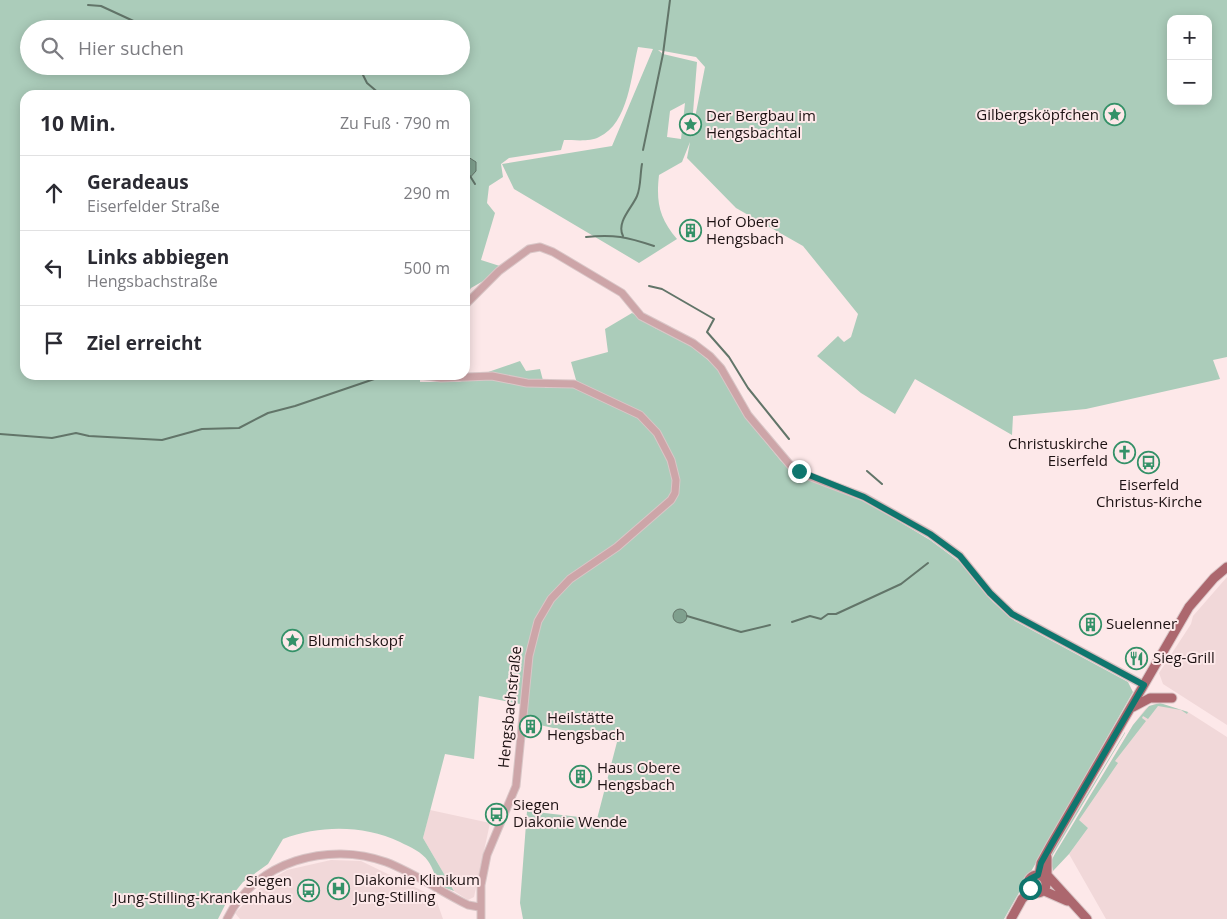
<!DOCTYPE html>
<html lang="de">
<head>
<meta charset="utf-8">
<style>
  :root { --surface:#fff; --page:#f7f7f7; --text:#2b2b33; --muted:#7c7c81; --line:#e1e1e2 }
  body { margin:0; font-family:"Open Sans",sans-serif; background:var(--page); color:var(--text) }
  .controls { position:absolute; right:15px; top:15px; display:grid; overflow:hidden; border-radius:10px; box-shadow:0 2px 12px #0003 }
  .controls button { width:45px; height:45px; display:grid; place-items:center; padding:0; border:0; border-bottom:1px solid var(--line); background:var(--surface); color:var(--text); font:25px sans-serif }
  .stop { position:absolute; width:15px; height:15px; margin:-11px; border:4px solid #0f766e; border-radius:50%; background:#fff }
  .stop.end { background:#0f766e; border-color:#fff; box-shadow:0 1px 5px #0008 }
  .list { margin:0; padding:0; list-style:none }
  h2 { display:flex; justify-content:space-between; align-items:center; height:65px; margin:0; padding:0 20px; font-size:21px }
  h2 small { font-size:16px; font-weight:400; color:var(--muted) }
  .list li { display:grid; grid-template-columns:32px 1fr auto; gap:15px; align-items:center; box-sizing:border-box; height:75px; padding:0 20px; border-top:1px solid var(--line) }
  .list b { display:block; font-size:19px; white-space:nowrap }
  .list p { margin:0; font-size:16px; white-space:nowrap; color:var(--muted) }
  .list em { font-size:16px; font-style:normal; color:var(--muted) }
  .icon { flex:none; width:28px; height:28px; fill:none; stroke:currentColor; stroke-width:2; stroke-linecap:round; stroke-linejoin:round }
  .map { position:relative; flex:none; width:1227px; height:919px; overflow:hidden }
  .search { position:absolute; background:var(--surface); box-shadow:0 2px 12px #0003; left:20px; top:20px; width:450px; height:55px; display:flex; align-items:center; gap:12px; box-sizing:border-box; padding:0 18px; border-radius:28px; color:var(--muted); font-size:19px }
  .panel { position:absolute; background:var(--surface); box-shadow:0 2px 12px #0003; left:20px; top:90px; width:450px; height:290px; border-radius:15px }
  .map>svg:first-child { display:block }
  .built { fill:#f1d8d9 }
  .green { fill:#abccba; fill-rule:evenodd }
  .water { fill:#7fa08e; stroke:#627569 }
  .lines { fill:none; stroke-linecap:round; stroke-linejoin:round }
  .stream { stroke:#627569; stroke-width:2 }
  .minor-casing { stroke:#d9c6c7; stroke-width:9 }
  .major-casing { stroke:#d9c6c7; stroke-width:11 }
  .minor { stroke:#cda5a8; stroke-width:7 }
  .major { stroke:#ac676e; stroke-width:9 }
  .route { stroke:#0f766e; stroke-width:6 }
  .labels { text-anchor:middle; stroke-width:4; stroke-linejoin:round; paint-order:stroke }
  .poi-label { font-size:15px; fill:#1d1213; stroke:#fde8e9; text-anchor:start }
  .street-label { font-size:15px; fill:#1d1213; stroke:#fde8e9 }
</style>
</head>
<body>
<div class="map">
<svg width="1227" height="919" viewBox="0 0 1227 919">
  <rect width="100%" height="100%" fill="#fde8e9"/>
  <path class="built" d="M1227,577V725L1163,684L1159,673L1191,624L1193,616Z
    M1157,703L1188,712L1227,737V919H1106L1069,854L1088,828L1076,819L1133,725L1146,708Z
    M430,810L490,823L474,897L468,900L454,891L423,838Z
    M331,860L361,861L429,894L437,902L443,919H240L235,913L265,883L287,870Z"/>
  <path class="green" d="M0,0H1227V357L1213,360L1220,379L1086,409L1013,416L1012,435L915,379L895,414L861,393L817,356L838,336L844,342L851,337L858,314L803,246L736,208L687,158L690,142L682,162L659,175C656,202 659,218 677,239L639,263L514,189L502,164L612,146L653,49L638,47C631,75 629,123 599,137C590,142 575,140 564,140L561,150L509,158L501,164L503,177L489,186L487,203L495,213L481,260L506,268L471,288L465,298V179L467,181L476,171L473,160L465,155V95H25V375H420V382H459L520,361L526,371L540,369L545,388L578,387L571,362L608,352L605,329L632,313L655,328L692,346L718,369L745,417L781,461L803,477L860,498L930,540L961,563L993,602L1015,621L1128,682L1133,692L1004,919H523L520,903L527,811L597,819L617,742L526,722L525,705L479,696L474,759L445,754L423,838L454,891L440,886C436,878 433,868 428,861C422,852 410,847 400,842C363,825 321,825 283,839L268,864L243,882L226,903L218,919H0ZM1171,19H1208V101H1171ZM29,29H461V66H29ZM658,50L696,57L705,67L691,138L697,62L663,54ZM685,103L681,139L667,137L670,111Z
    M1160,703L1188,712L1187,714L1181,710L1158,706L1148,719L1143,716L1142,718L1146,721L1115,761L1118,763L1079,820L1088,828L1069,854L1053,871L1051,861L1056,852L1133,725L1149,706Z
    M1125,732V733L1049,861L1054,849Z"/>
  <path class="water" d="M465,155L476,162V171L467,181Z
    M673 616a7 7 0 1 1 14 0a7 7 0 1 1-14 0Z"/>
  <g class="lines">
    <path class="stream" d="M88,5L101,6L140,24L173,29
      M360,69L367,83L381,95
      M643,150L663,54L670,0
      M470,176L475,184
      M623,236C616,222 632,208 637,196C641,187 640,174 642,164
      M586,237C614,234 627,237 654,246
      M649,286L662,289L714,319L707,332L729,357L748,388L789,439
      M0,434L52,438L76,433L89,436L162,440L202,429L239,428L268,413L295,406L386,375
      M867,471L882,484
      M687,616L741,632L770,625
      M792,622L810,616L821,619L828,614H836L901,584L928,563"/>
    <defs>
      <path id="minor" d="M465,305L499,271L529,249L540,247L553,252L622,293L641,316L693,343L710,356L721,368L748,415L791,466L806,475L864,497L930,534L960,556L990,593L1012,614L1144,685
        M420,375L441,378L492,376L527,383L574,384L640,415L657,433L671,460L676,480L675,493L671,500L617,547L570,579L551,599L538,621L529,656L516,786L487,855L481,885V919
        M227,919C255,861 329,841 386,862C415,873 441,892 468,905L479,907"/>
      <path id="major" d="M1133,707L1150,698H1172
        M1047,857V875L1087,919
        M1039,875L1041,863L1051,845L1189,607L1214,578L1227,567
        M1028 884a9 9 0 1 1 18 0a9 9 0 1 1-18 0Z
        M1042,890L1067,901
        M1011,919L1022,899L1031,890"/>
    </defs>
    <use href="#minor" class="minor-casing"/>
    <use href="#major" class="major-casing"/>
    <use href="#minor" class="minor"/>
    <use href="#major" class="major"/>
  </g>
  <g class="lines">
    <path class="route" d="M799,471L864,497L930,534L960,556L990,593L1012,614L1144,685L1051,845L1041,863L1038,875L1030,879V888"/>
  </g>
  <defs>
    <symbol id="sight-ring" viewBox="-11 -11 22 22"><circle r="9.5" fill="#fde8e9" stroke="#349168" stroke-width="1.5"/><path d="M0-6L1.8-2.2L6-1.7L2.9 1.2L3.7 5.4L0 3.3L-3.7 5.4L-2.9 1.2L-6-1.7L-1.8-2.2Z" fill="#349168"/></symbol>
    <symbol id="building-ring" viewBox="-11 -11 22 22"><circle r="9.5" fill="#fde8e9" stroke="#349168" stroke-width="1.5"/><path d="M-4-6H4V6H1V3H-1V6H-4ZM-2.5-4.3h1.7v1.8h-1.7ZM.8-4.3h1.7v1.8H.8ZM-2.5-1h1.7V.8h-1.7ZM.8-1h1.7V.8H.8Z" fill="#349168"/></symbol>
    <symbol id="church-ring" viewBox="-11 -11 22 22"><circle r="9.5" fill="#fde8e9" stroke="#349168" stroke-width="1.5"/><path d="M-1.2-6h2.4v3.5h3.3v2.4h-3.3V6h-2.4V-.1h-3.3v-2.4h3.3Z" fill="#349168"/></symbol>
    <symbol id="bus-ring" viewBox="-11 -11 22 22"><circle r="9.5" fill="#fde8e9" stroke="#349168" stroke-width="1.5"/><path d="M-5-6H5V4H4V6H2V4H-2V6H-4V4H-5ZM-3.5-4V0h7V-4ZM-3.5 1.2v1.5H-2V1.2ZM2 1.2v1.5H3.5V1.2Z" fill="#349168"/></symbol>
    <symbol id="restaurant-ring" viewBox="-11 -11 22 22"><circle r="9.5" fill="#fde8e9" stroke="#349168" stroke-width="1.5"/><path d="M-5-6h1v4h1v-4h1v4h1v-4h1v5L-1.5 .5V6h-2V.5L-5-1ZM5-6V6H3V1.5H1.5Q1.5-4 5-6Z" fill="#349168"/></symbol>
    <symbol id="hospital-ring" viewBox="-11 -11 22 22"><circle r="9.5" fill="#fde8e9" stroke="#349168" stroke-width="1.5"/><path d="M-5-5h3v3.5h4V-5h3V5h-3V1.5h-4V5h-3Z" fill="#349168"/></symbol>
  </defs>
  <g fill-rule="evenodd">
    <use href="#sight-ring" x="1102" y="102" width="25" height="25"/>
    <use href="#sight-ring" x="678" y="112" width="25" height="25"/>
    <use href="#building-ring" x="678" y="218" width="25" height="25"/>
    <use href="#church-ring" x="1112" y="440" width="25" height="25"/>
    <use href="#bus-ring" x="1136" y="450" width="25" height="25"/>
    <use href="#building-ring" x="1078" y="612" width="25" height="25"/>
    <use href="#sight-ring" x="280" y="628" width="25" height="25"/>
    <use href="#restaurant-ring" x="1124" y="646" width="25" height="25"/>
    <use href="#building-ring" x="518" y="714" width="25" height="25"/>
    <use href="#building-ring" x="568" y="764" width="25" height="25"/>
    <use href="#bus-ring" x="484" y="802" width="25" height="25"/>
    <use href="#hospital-ring" x="326" y="876" width="25" height="25"/>
    <use href="#bus-ring" x="296" y="878" width="25" height="25"/>
  </g>
  <g class="labels">
    <g class="poi-label">
      <text x="1099" y="120" text-anchor="end">Gilbergsköpfchen</text>
      <text x="706" y="121">Der Bergbau im<tspan x="706" dy="17">Hengsbachtal</tspan></text>
      <text x="706" y="227">Hof Obere<tspan x="706" dy="17">Hengsbach</tspan></text>
      <text x="1108" y="449" text-anchor="end">Christuskirche<tspan x="1108" dy="17">Eiserfeld</tspan></text>
      <text x="1149" y="490" text-anchor="middle">Eiserfeld<tspan x="1149" dy="17">Christus-Kirche</tspan></text>
      <text x="1106" y="629">Suelenner</text>
      <text x="308" y="646">Blumichskopf</text>
      <text x="1153" y="663">Sieg-Grill</text>
      <text x="547" y="723">Heilstätte<tspan x="547" dy="17">Hengsbach</tspan></text>
      <text x="597" y="773">Haus Obere<tspan x="597" dy="17">Hengsbach</tspan></text>
      <text x="513" y="810">Siegen<tspan x="513" dy="17">Diakonie Wende</tspan></text>
      <text x="354" y="885">Diakonie Klinikum<tspan x="354" dy="17">Jung-Stilling</tspan></text>
      <text x="292" y="886" text-anchor="end">Siegen<tspan x="292" dy="17">Jung-Stilling-Krankenhaus</tspan></text>
    </g>
    <g class="street-label">
      <text transform="translate(510 707) rotate(-84)" y="5">Hengsbachstraße</text>
    </g>
  </g>
</svg>
<div class="controls">
<button>+</button>
<button>−</button>
</div>
<div class="stop" style="left:1030px;top:888px"></div>
<div class="stop end" style="left:799px;top:471px"></div>
<div class="search"><svg class="icon" aria-label="search" viewBox="0 0 24 24"><circle cx="10" cy="10" r="6"/><path d="M15 15l6 6"/></svg>Hier suchen</div>
<section class="panel">
<h2>10 Min.<small>Zu Fuß · 790 m</small></h2>
<ul class="list">
<li><svg class="icon" aria-label="ahead" viewBox="0 0 24 24"><path d="M12 20V5M6 11l6-6 6 6"/></svg><div><b>Geradeaus</b><p>Eiserfelder Straße</p></div><em>290 m</em></li>
<li><svg class="icon" aria-label="left" viewBox="0 0 24 24"><path d="M17 20v-9H6M10 6l-5 5 5 5"/></svg><div><b>Links abbiegen</b><p>Hengsbachstraße</p></div><em>500 m</em></li>
<li><svg class="icon" aria-label="arrive" viewBox="0 0 24 24"><path d="M6 21V4h12l-3 4 3 4H6"/></svg><div><b>Ziel erreicht</b></div></li>
</ul>
</section>
</div>
</body>
</html>
